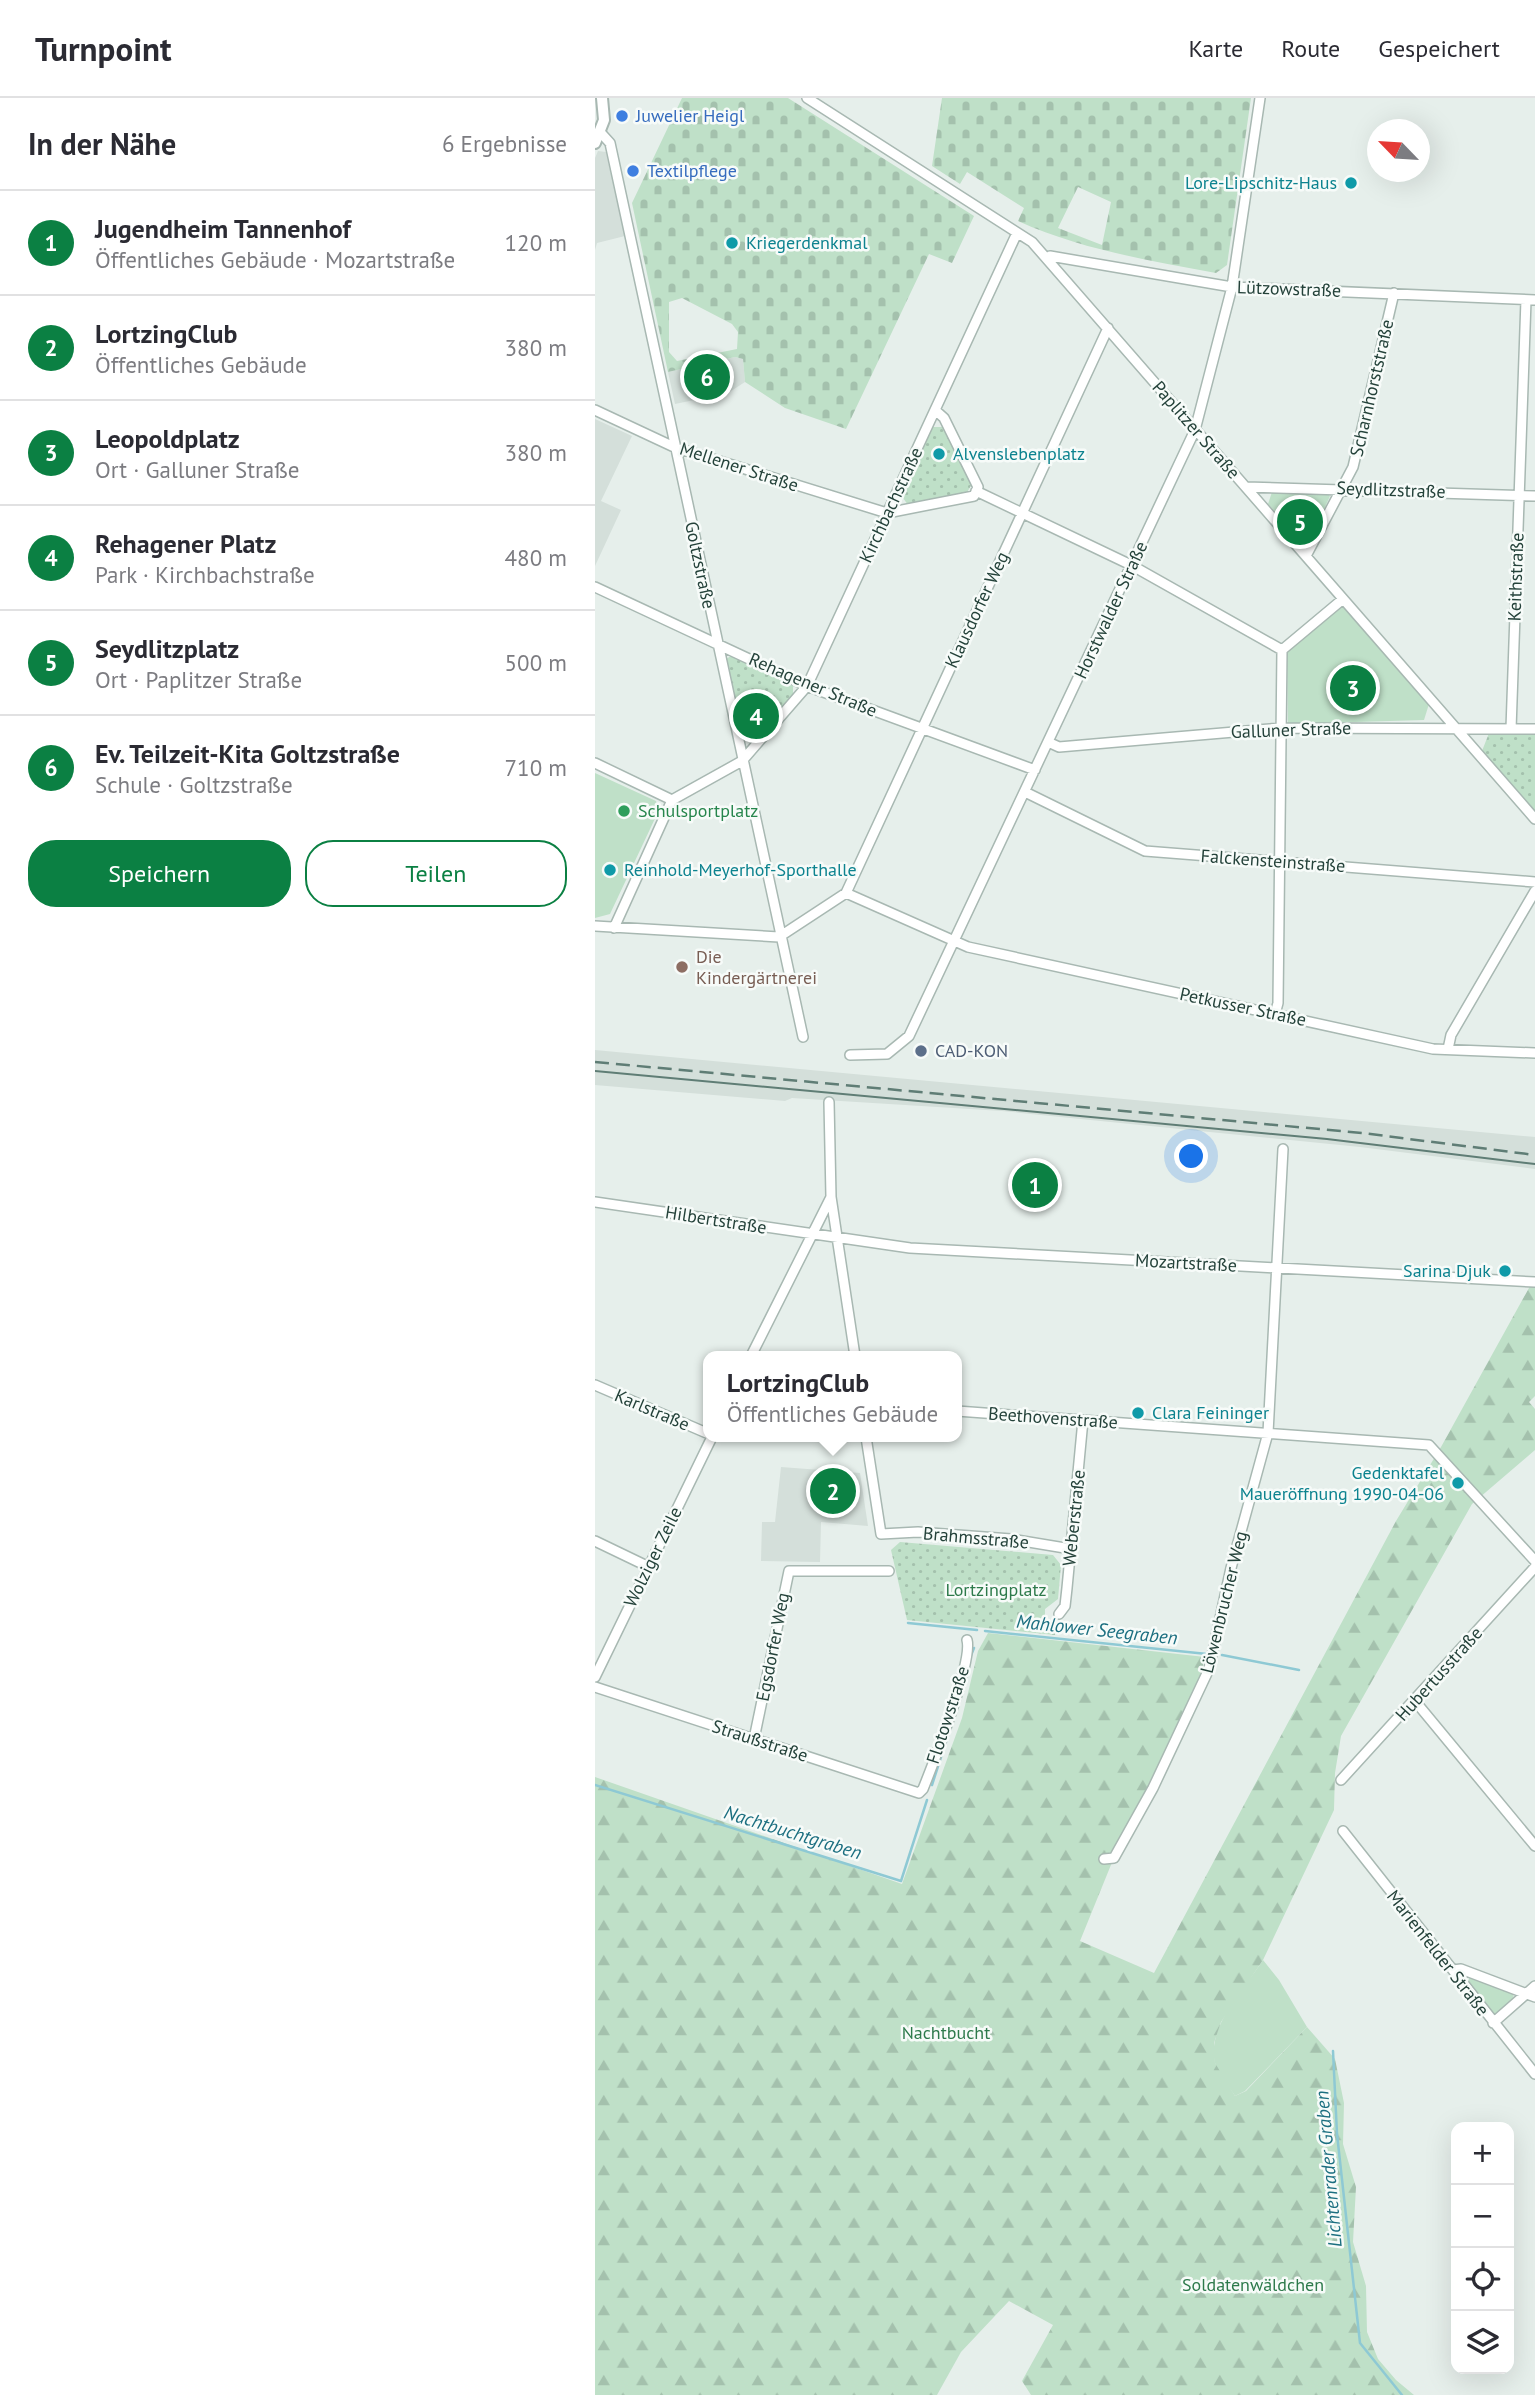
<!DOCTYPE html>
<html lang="de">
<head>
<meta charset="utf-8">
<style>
  :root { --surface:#fff; --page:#f2f2f3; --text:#2b2b33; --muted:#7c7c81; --line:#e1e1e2; --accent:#0b8043 }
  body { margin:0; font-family:"PT Sans",sans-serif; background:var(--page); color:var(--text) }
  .controls { position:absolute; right:21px; bottom:21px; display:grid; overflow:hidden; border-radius:14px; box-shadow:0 7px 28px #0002 }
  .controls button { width:63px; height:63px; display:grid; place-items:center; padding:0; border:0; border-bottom:2px solid var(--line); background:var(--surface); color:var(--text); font:35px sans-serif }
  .compass { position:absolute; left:772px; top:21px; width:63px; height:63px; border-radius:50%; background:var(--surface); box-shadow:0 7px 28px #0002; rotate:295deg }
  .you { position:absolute; left:597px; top:1059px; width:24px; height:24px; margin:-18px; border:5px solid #fff; border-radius:50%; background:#1a73e8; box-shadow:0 0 0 10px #1a73e833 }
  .badge { display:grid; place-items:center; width:46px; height:46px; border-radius:50%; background:var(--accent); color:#fff; font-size:23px; font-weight:700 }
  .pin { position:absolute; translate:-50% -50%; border:4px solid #fff; box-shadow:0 2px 7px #0006 }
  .popup { position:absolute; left:108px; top:1253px; width:259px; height:91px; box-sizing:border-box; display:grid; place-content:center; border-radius:14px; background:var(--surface); filter:drop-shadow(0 2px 5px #0005); font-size:23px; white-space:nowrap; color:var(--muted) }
  .popup b { font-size:26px; color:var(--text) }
  .popup::after { content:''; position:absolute; left:50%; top:100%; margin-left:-14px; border:14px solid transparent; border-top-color:var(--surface) }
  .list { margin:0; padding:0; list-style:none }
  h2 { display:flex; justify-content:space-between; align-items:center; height:91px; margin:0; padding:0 28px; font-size:30px }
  h2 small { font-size:23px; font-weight:400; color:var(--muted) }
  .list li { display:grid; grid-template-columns:46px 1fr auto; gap:21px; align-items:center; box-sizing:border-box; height:105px; padding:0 28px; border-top:2px solid var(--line) }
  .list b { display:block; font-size:26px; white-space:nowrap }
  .list p { margin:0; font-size:23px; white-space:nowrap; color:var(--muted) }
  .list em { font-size:23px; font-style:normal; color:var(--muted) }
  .actions { display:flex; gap:14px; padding:21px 28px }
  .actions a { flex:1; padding:16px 0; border:2px solid var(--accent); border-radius:28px; text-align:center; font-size:24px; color:var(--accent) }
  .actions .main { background:var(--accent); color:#fff }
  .icon { flex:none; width:38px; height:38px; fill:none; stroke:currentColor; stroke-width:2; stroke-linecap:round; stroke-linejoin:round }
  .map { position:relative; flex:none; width:940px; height:2297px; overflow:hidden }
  header { display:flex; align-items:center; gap:42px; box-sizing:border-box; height:98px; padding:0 35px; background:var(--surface); border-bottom:2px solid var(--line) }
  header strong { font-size:33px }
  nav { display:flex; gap:38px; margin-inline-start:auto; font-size:24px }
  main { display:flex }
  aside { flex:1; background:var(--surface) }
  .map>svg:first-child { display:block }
  .built { fill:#d4dfda }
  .green { fill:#bfe0c8 }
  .forest { fill:url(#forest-firs) }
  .cemetery { fill:url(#cemetery-stones); fill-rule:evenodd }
  .park { fill:url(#park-dots) }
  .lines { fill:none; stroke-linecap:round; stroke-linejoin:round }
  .stream { stroke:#8ec9d4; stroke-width:2.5 }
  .minor-casing { stroke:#a8b8b2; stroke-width:12 }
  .tertiary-casing { stroke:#a8b8b2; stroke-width:14 }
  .minor { stroke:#fff; stroke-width:9 }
  .tertiary { stroke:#fff; stroke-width:10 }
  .tram { stroke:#5f7d75; stroke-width:2 }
  .rail { stroke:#5f7d75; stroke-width:2.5; stroke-dasharray:14 7; stroke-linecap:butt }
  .shop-dot { fill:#3f7fe0; stroke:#f7fbf9; stroke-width:2.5 }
  .culture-dot { fill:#0f9aa8; stroke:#f7fbf9; stroke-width:2.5 }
  .leisure-dot { fill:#2e9e5b; stroke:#f7fbf9; stroke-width:2.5 }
  .education-dot { fill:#8d6e63; stroke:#f7fbf9; stroke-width:2.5 }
  .service-dot { fill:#5c6f8a; stroke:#f7fbf9; stroke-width:2.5 }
  .labels { text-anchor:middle; stroke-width:5; stroke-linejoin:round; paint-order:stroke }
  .shop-label { font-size:18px; fill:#366cbe; stroke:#f7fbf9; text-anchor:start }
  .culture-label { font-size:18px; fill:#0d838f; stroke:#f7fbf9; text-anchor:start }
  .street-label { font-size:18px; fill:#24423a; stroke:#f7fbf9 }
  .leisure-label { font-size:18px; fill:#27864d; stroke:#f7fbf9; text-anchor:start }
  .education-label { font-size:18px; fill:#785e54; stroke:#f7fbf9; text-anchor:start }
  .service-label { font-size:18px; fill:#4e5e75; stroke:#f7fbf9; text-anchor:start }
  .park-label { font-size:18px; fill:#2d7a4b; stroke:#f7fbf9 }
  .water-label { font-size:19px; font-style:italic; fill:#1c6f80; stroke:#f7fbf9 }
</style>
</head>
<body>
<header>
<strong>Turnpoint</strong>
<nav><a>Karte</a><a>Route</a><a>Gespeichert</a></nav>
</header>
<main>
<aside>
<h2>In der Nähe<small>6 Ergebnisse</small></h2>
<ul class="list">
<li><span class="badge">1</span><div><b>Jugendheim Tannenhof</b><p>Öffentliches Gebäude · Mozartstraße</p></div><em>120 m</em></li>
<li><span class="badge">2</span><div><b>LortzingClub</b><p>Öffentliches Gebäude</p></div><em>380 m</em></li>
<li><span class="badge">3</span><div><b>Leopoldplatz</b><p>Ort · Galluner Straße</p></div><em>380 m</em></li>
<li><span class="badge">4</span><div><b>Rehagener Platz</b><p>Park · Kirchbachstraße</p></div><em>480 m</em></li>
<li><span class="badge">5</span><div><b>Seydlitzplatz</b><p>Ort · Paplitzer Straße</p></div><em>500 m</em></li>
<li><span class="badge">6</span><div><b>Ev. Teilzeit-Kita Goltzstraße</b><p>Schule · Goltzstraße</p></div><em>710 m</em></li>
</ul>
<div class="actions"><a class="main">Speichern</a><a>Teilen</a></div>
</aside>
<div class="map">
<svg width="940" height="2297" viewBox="0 0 940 2297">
  <defs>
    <pattern id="forest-firs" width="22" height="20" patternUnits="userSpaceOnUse" patternTransform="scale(1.75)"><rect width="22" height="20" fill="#bfe0c8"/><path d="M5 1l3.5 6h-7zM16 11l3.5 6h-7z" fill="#a4c1ad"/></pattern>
    <pattern id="cemetery-stones" width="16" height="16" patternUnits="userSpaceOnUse" patternTransform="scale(1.75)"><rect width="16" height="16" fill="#bfe0c8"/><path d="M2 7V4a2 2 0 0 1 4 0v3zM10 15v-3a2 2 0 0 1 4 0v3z" fill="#a4c1ad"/></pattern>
    <pattern id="park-dots" width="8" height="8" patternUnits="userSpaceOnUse" patternTransform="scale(1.75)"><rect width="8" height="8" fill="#bfe0c8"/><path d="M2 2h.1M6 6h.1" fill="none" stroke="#a4c1ad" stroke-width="1.8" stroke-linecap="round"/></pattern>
  </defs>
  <rect width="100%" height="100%" fill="#e6efeb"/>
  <path class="built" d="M3,53L11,54L30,138L2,145L0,152V60Z
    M140,259L148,261L150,284L133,295L80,306L73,274Z
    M0,321L37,338L6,403L26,412L0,468Z
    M0,952L940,1039V1071L765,1049L407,1013L197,1000L190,1003L0,987Z
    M186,1369L265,1375L273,1428L226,1424L225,1464L166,1463L167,1424H180Z"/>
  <path class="green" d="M677,394L731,395L735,398L716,441L704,440L673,406Z
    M746,507L834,606L829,622L693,626L692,553Z
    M0,675L61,703L64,712L15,816L0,820Z
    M668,1862L684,1882L712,1929L650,1993L640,1998C634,1988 623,1976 620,1965C611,1929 650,1890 668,1862Z
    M876,1878L918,1895L919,1902L898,1919L871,1885Z"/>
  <path class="forest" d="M940,1179V1298L934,1304L940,1311V1352L877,1406L746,1638L740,1675L739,1712L668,1862L626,1924L619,1945L620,1965L640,1998L651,1993L712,1929L740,1961L749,2005L748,2046L761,2089L758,2144L771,2188L772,2234L783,2261L801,2282L819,2297H436L427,2283L458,2227L414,2203L366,2254L342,2297H0V1679L307,1786L367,1620L383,1553L393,1535L610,1559L605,1578L520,1757L485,1843L559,1875L801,1423L846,1349Z"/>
  <path class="cemetery" d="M87,0H193L379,118L357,165L334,156L251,331L190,310L150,284L148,261L140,259L73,274L37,105ZM87,200L137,226L143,234L142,251L82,263L74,254V204Z
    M347,0H656L632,167L621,175C553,162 487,152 423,123L429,110L372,74L365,86L337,68ZM483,89L516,104L507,147L463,130Z"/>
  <path class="park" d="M337,329H348L377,386L371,396L313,407L306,397Z
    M136,558L198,588V597L157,642L148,640L131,561Z
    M894,635H940V713L887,653Z
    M305,1444L458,1457L466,1467L463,1501L450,1511V1523L460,1533V1537L312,1522L296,1452Z"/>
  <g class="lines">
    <path class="stream" d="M313,1525L382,1532
      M390,1533L612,1556
      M627,1557L704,1572
      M375,1560L379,1550
      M0,1687L306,1783L332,1702
      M337,1687L366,1597
      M738,1953L742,2036L765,2245L807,2297"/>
    <defs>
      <path id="minor" d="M212,0L437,144L940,721
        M5,34L15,45L208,939
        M452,161L455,158L637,189L940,202
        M0,312L79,349L292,415L379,398L383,389L349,320L340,312
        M651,389L940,398
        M381,393L536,467L687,552
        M711,458L758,369L799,195
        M0,489L212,588L440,672
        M916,631L931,202
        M453,644L464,649L685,630L940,631
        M0,665L77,702
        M430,694L550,753L940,784
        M251,795L513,230
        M0,828L184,839
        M19,830L77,702L147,663L212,588L422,135
        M184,839L251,795L373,849L838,951L940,955
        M680,916L683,905L687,552L748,501
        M853,951L856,937L940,793
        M255,957L292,956L314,938L600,332L637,189L665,0
        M234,1004L236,1099L260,1258
        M0,1104L315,1150L940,1184
        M156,1258L236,1099
        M0,1287L114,1336
        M362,1313L834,1347L940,1463
        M271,1339L286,1436L323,1434L416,1441L476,1451
        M0,1443L54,1469
        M464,1516L470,1508L472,1490L488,1322
        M0,1579L117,1339
        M0,1589L324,1695L328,1691C338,1666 378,1564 372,1542
        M820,1603L940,1748
        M159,1641L194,1473H294
        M746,1682L940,1469
        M748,1733L940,1976
        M509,1761L519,1760L558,1690L614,1571L636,1470L673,1335L688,1051
        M858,1872L866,1871L940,1899
        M898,1925L940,1888"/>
      <path id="tertiary" d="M0,45L9,22L7,0"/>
    </defs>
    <use href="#minor" class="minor-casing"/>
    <use href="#tertiary" class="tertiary-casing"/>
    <use href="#minor" class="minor"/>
    <use href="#tertiary" class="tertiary"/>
    <path class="tram" d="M0,973L732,1041L940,1066"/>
    <path class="rail" d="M0,964L767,1035L940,1057"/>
  </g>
  <g class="shop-dot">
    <circle cx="27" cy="18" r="7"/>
    <circle cx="38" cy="73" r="7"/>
  </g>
  <g class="culture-dot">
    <circle cx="756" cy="85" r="7"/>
    <circle cx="137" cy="145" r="7"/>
    <circle cx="344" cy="356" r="7"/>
    <circle cx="15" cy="772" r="7"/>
    <circle cx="910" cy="1173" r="7"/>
    <circle cx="543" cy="1315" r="7"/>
    <circle cx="863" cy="1385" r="7"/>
  </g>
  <circle class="leisure-dot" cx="29" cy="713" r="7"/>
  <circle class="education-dot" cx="87" cy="869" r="7"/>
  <circle class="service-dot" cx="326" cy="953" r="7"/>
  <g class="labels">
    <g class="shop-label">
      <text x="41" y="24">Juwelier Heigl</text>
      <text x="52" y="79">Textilpflege</text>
    </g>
    <g class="culture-label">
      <text x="742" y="91" text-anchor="end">Lore-Lipschitz-Haus</text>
      <text x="151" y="151">Kriegerdenkmal</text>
      <text x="358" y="362">Alvenslebenplatz</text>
      <text x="29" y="778">Reinhold-Meyerhof-Sporthalle</text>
      <text x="896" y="1179" text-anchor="end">Sarina Djuk</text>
      <text x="557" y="1321">Clara Feininger</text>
      <text x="849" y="1381" text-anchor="end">Gedenktafel<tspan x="849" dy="21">Maueröffnung 1990-04-06</tspan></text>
    </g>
    <g class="street-label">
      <text transform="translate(694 191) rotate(2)" y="6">Lützowstraße</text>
      <text transform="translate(777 290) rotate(-77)" y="6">Scharnhorststraße</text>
      <text transform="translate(601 332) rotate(49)" y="6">Paplitzer Straße</text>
      <text transform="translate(144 369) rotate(18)" y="6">Mellener Straße</text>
      <text transform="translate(796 392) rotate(2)" y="6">Seydlitzstraße</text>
      <text transform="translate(296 407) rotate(-65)" y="6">Kirchbachstraße</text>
      <text transform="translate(105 467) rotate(78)" y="6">Goltzstraße</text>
      <text transform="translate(921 479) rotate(-88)" y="6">Keithstraße</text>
      <text transform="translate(382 512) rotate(-65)" y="6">Klausdorfer Weg</text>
      <text transform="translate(516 512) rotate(-65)" y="6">Horstwalder Straße</text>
      <text transform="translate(218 587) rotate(23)" y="6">Rehagener Straße</text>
      <text transform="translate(696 632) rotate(-2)" y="6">Galluner Straße</text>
      <text transform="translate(678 763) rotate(4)" y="6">Falckensteinstraße</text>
      <text transform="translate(648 909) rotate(12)" y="6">Petkusser Straße</text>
      <text transform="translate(121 1122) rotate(9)" y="6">Hilbertstraße</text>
      <text transform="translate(591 1165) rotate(3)" y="6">Mozartstraße</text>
      <text transform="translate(57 1312) rotate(23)" y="6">Karlstraße</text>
      <text transform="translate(458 1320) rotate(4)" y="6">Beethovenstraße</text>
      <text transform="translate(479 1420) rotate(-84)" y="6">Weberstraße</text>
      <text transform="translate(381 1440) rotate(5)" y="6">Brahmsstraße</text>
      <text transform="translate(58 1459) rotate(-64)" y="6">Wolziger Zeile</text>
      <text transform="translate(629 1504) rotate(-76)" y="6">Löwenbrucher Weg</text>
      <text transform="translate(178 1549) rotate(-79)" y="6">Egsdorfer Weg</text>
      <text transform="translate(844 1576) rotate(-48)" y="6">Hubertusstraße</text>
      <text transform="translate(353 1617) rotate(-72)" y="6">Flotowstraße</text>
      <text transform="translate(165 1643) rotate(18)" y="6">Straußstraße</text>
      <text transform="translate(843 1855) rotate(52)" y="6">Marienfelder Straße</text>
    </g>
    <g class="leisure-label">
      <text x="43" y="719">Schulsportplatz</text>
    </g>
    <g class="education-label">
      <text x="101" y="865">Die<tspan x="101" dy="21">Kindergärtnerei</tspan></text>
    </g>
    <g class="service-label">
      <text x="340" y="959">CAD-KON</text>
    </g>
    <g class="park-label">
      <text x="401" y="1498">Lortzingplatz</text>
      <text x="351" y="1941">Nachtbucht</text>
      <text x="658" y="2193">Soldatenwäldchen</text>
    </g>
    <g class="water-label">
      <text transform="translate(502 1531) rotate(6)" y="7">Mahlower Seegraben</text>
      <text transform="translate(198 1734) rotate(17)" y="7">Nachtbuchtgraben</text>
      <text transform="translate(733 2071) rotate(-95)" y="7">Lichtenrader Graben</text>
    </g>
  </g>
</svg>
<div class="controls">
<button>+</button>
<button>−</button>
<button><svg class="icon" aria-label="locate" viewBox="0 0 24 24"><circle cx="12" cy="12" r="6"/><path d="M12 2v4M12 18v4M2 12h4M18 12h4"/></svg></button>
<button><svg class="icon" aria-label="layers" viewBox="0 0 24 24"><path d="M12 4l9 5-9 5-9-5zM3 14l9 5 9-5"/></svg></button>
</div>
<svg class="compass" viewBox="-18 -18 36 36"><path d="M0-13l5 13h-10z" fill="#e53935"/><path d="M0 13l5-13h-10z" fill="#7c7c81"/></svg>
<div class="you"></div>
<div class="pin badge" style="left:440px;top:1087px">1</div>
<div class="pin badge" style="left:238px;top:1393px">2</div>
<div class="popup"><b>LortzingClub</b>Öffentliches Gebäude</div>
<div class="pin badge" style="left:758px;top:590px">3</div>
<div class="pin badge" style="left:161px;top:618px">4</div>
<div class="pin badge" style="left:705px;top:424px">5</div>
<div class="pin badge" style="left:112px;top:279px">6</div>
</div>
</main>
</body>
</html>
